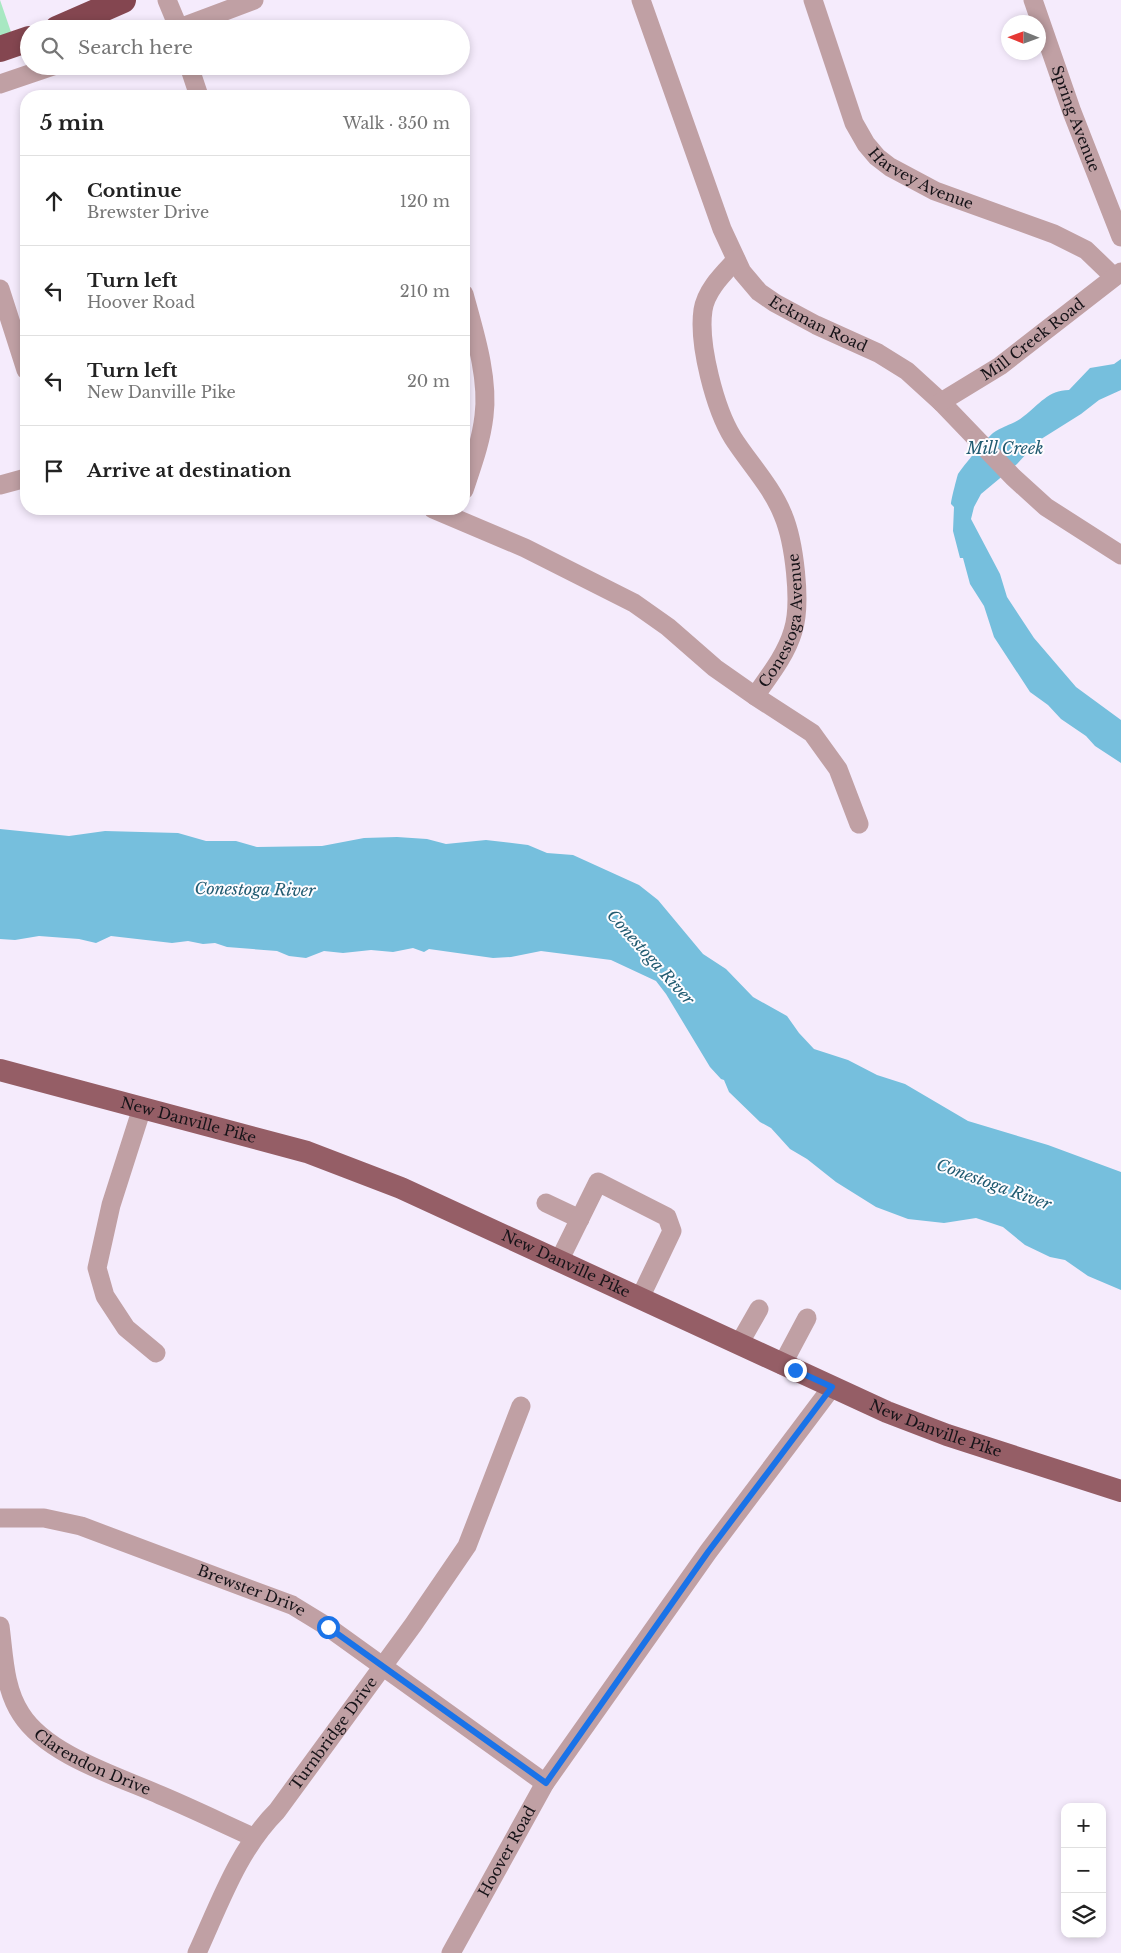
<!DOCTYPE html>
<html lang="en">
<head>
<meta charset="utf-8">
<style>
  :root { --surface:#fff; --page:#f6f6f6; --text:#222; --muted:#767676; --line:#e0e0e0 }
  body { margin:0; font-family:"Libre Baskerville",serif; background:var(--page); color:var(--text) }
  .controls { position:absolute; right:15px; bottom:15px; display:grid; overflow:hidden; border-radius:10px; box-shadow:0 2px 8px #0003 }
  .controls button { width:45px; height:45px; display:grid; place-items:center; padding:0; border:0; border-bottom:1px solid var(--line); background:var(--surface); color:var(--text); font:25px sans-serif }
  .compass { position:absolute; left:1001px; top:15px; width:45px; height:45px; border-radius:50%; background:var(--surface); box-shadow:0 2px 8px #0003; rotate:271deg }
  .stop { position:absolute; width:15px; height:15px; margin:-11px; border:4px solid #1a73e8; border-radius:50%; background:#fff }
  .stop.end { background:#1a73e8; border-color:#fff; box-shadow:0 1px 5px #0008 }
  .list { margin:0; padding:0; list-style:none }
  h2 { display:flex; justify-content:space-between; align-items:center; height:65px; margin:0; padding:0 20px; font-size:21px }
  h2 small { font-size:16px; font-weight:400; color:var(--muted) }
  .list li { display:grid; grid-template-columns:32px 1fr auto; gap:15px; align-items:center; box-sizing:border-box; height:90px; padding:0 20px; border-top:1px solid var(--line) }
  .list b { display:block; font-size:19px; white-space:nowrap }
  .list p { margin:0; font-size:16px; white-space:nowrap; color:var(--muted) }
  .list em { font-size:16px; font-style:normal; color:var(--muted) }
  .icon { flex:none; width:28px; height:28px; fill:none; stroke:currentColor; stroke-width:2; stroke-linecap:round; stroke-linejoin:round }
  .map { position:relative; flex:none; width:1121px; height:1953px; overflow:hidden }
  .search { position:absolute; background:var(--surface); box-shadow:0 2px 8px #0003; left:20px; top:20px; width:450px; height:55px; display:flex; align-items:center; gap:12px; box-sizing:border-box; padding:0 18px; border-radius:28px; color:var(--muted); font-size:19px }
  .panel { position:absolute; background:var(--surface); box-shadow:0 2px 8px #0003; left:20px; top:90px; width:450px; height:425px; border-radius:20px }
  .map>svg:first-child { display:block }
  .green { fill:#a8e8c2 }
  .water { fill:#76bfdd }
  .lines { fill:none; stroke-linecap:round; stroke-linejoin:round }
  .minor { stroke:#c0a0a4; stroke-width:19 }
  .major { stroke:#955e66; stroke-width:22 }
  .highway { stroke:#844650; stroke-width:26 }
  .route { stroke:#1a73e8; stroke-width:6 }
  .labels { text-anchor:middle; stroke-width:4; stroke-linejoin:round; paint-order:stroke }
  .street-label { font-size:15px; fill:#161318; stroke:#fefcff }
  .water-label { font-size:16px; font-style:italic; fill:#215b71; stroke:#fefcff }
</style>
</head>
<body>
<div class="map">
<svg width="1121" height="1953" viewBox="0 0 1121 1953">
  <rect width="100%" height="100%" fill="#f5ebfc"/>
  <path class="green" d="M0,0L11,32L0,36Z"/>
  <path class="water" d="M1121,359V390L1099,400L1081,414L1038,441L1017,464L981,494L974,507L971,519L1000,574L1007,597L1034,638L1076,687L1121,720V763L1095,746L1086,736L1061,719L1048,705L1030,692L994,637L984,606L970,584L963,558H960L953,531L954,507L951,504C951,500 957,477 958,474C964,465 985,440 993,433C1003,426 1015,424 1024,416C1039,405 1048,390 1069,390L1090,368L1114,364Z
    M0,829L69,836L105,831L178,833L206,841H236L257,847L322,846L364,838L397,837L427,839L446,844L486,840L528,845L547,853L573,855L639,885L658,900L703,954L726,969L753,997L787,1016L799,1033L814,1049L848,1060L877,1075L905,1084L968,1121L1048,1145L1121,1172V1290L1088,1276L1065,1260L1050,1257L1025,1245L1003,1227L976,1218L944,1223L908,1219L876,1207L836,1182L807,1159L790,1149L771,1128L760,1122L729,1092L724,1080L721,1079L710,1067L666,994L656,981L611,960L541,951L511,957L493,958L429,949L424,952L413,948L393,952L371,950L343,953L324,951L306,958L289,956L277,951L227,947L215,943L203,944L188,941L172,943L111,936L96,943L79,939L39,936L15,940L0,939Z"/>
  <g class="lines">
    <g class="minor">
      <path d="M167,0L179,29"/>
      <path id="s1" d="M641,0L722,229L742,272L759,292L775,303L816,325L878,353L907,371L941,402L1013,477L1046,507L1121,555"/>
      <path id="s2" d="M813,0L854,123L866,144L877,157L890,167L935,191L1054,234L1086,250L1114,277"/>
      <path id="s3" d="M1033,0L1072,112L1121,237"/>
      <path d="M177,29L254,0"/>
      <path d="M189,66L199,96"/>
      <path d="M0,84L53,66"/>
      <path d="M0,289L26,370"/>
      <path d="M464,294C474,331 489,377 484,416C481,442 472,466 464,490"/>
      <path id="s4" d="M941,402L1000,366L1121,272"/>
      <path d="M0,485L26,478"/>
      <path id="s5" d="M433,509L525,548L634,603L668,627L715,668L755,696C769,676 786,655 793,631C802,603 794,541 783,515C772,487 749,463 733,438C715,409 698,344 703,310C706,290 723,274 736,260"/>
      <path d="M755,696L812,733L838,769L859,824"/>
      <path d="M142,1108L111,1205L97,1268L105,1296L126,1328L156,1353"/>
      <path d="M546,1203L580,1219"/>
      <path d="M559,1261L598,1182L667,1217L672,1231L640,1298"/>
      <path d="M739,1344L759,1309"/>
      <path d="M782,1365L807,1318"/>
      <path id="s6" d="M0,1518H44L81,1526L292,1605L328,1627L545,1783"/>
      <path id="s7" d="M0,1626C4,1656 4,1688 21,1714C47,1755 117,1776 160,1795C191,1808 222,1823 253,1837"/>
      <path id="s8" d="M197,1953C220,1903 238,1850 277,1811L413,1625L467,1546L521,1406"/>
      <path id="s9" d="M451,1953L545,1783L708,1552L832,1387"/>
    </g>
    <path class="major" id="s10" d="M0,1070L307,1152L401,1188L887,1412L947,1435L1121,1491"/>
    <path class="highway" d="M57,29L123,0
      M0,49L29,39"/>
  </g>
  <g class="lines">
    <path class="route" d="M328,1627L546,1783L708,1552L832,1387L795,1370"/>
  </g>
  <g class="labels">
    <g class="street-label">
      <text dy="5" stroke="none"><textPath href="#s3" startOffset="126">Spring Avenue</textPath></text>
      <text dy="5" stroke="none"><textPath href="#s2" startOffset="220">Harvey Avenue</textPath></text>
      <text dy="5" stroke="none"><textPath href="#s1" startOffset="384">Eckman Road</textPath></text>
      <text dy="5" stroke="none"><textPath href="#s4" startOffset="111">Mill Creek Road</textPath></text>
      <text dy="5" stroke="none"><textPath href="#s5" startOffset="458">Conestoga Avenue</textPath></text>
      <text dy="5" stroke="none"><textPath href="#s10" startOffset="195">New Danville Pike</textPath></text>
      <text dy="5" stroke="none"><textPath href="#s10" startOffset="600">New Danville Pike</textPath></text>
      <text dy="5" stroke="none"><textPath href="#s10" startOffset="1005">New Danville Pike</textPath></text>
      <text dy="5" stroke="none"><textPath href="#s6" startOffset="264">Brewster Drive</textPath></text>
      <text dy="5" stroke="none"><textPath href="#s8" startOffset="260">Turnbridge Drive</textPath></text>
      <text dy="5" stroke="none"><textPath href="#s7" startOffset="179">Clarendon Drive</textPath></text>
      <text dy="5" stroke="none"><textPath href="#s9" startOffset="116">Hoover Road</textPath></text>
    </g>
    <g class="water-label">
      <text x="1005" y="454">Mill Creek</text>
      <text transform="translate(255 889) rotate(1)" y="6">Conestoga River</text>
      <text transform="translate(651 957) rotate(48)" y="6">Conestoga River</text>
      <text transform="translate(994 1184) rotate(20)" y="6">Conestoga River</text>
    </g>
  </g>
</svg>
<div class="controls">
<button>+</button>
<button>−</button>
<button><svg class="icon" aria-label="layers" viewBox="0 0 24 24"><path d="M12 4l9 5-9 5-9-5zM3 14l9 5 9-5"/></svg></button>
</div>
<svg class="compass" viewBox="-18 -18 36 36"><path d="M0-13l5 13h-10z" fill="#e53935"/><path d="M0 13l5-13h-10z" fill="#767676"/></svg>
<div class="stop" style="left:328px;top:1627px"></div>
<div class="stop end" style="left:795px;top:1370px"></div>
<div class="search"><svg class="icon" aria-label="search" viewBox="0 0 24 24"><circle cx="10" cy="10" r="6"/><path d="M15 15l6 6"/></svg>Search here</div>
<section class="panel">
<h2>5 min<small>Walk · 350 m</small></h2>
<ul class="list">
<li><svg class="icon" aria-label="ahead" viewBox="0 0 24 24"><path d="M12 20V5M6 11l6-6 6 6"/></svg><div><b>Continue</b><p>Brewster Drive</p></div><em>120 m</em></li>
<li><svg class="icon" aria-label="left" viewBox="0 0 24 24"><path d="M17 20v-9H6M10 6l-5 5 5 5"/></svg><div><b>Turn left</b><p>Hoover Road</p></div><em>210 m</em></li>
<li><svg class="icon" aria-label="left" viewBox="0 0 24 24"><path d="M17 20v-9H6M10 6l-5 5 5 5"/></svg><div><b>Turn left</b><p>New Danville Pike</p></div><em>20 m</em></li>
<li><svg class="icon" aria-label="arrive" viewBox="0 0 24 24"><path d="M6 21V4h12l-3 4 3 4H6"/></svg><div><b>Arrive at destination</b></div></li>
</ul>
</section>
</div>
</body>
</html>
